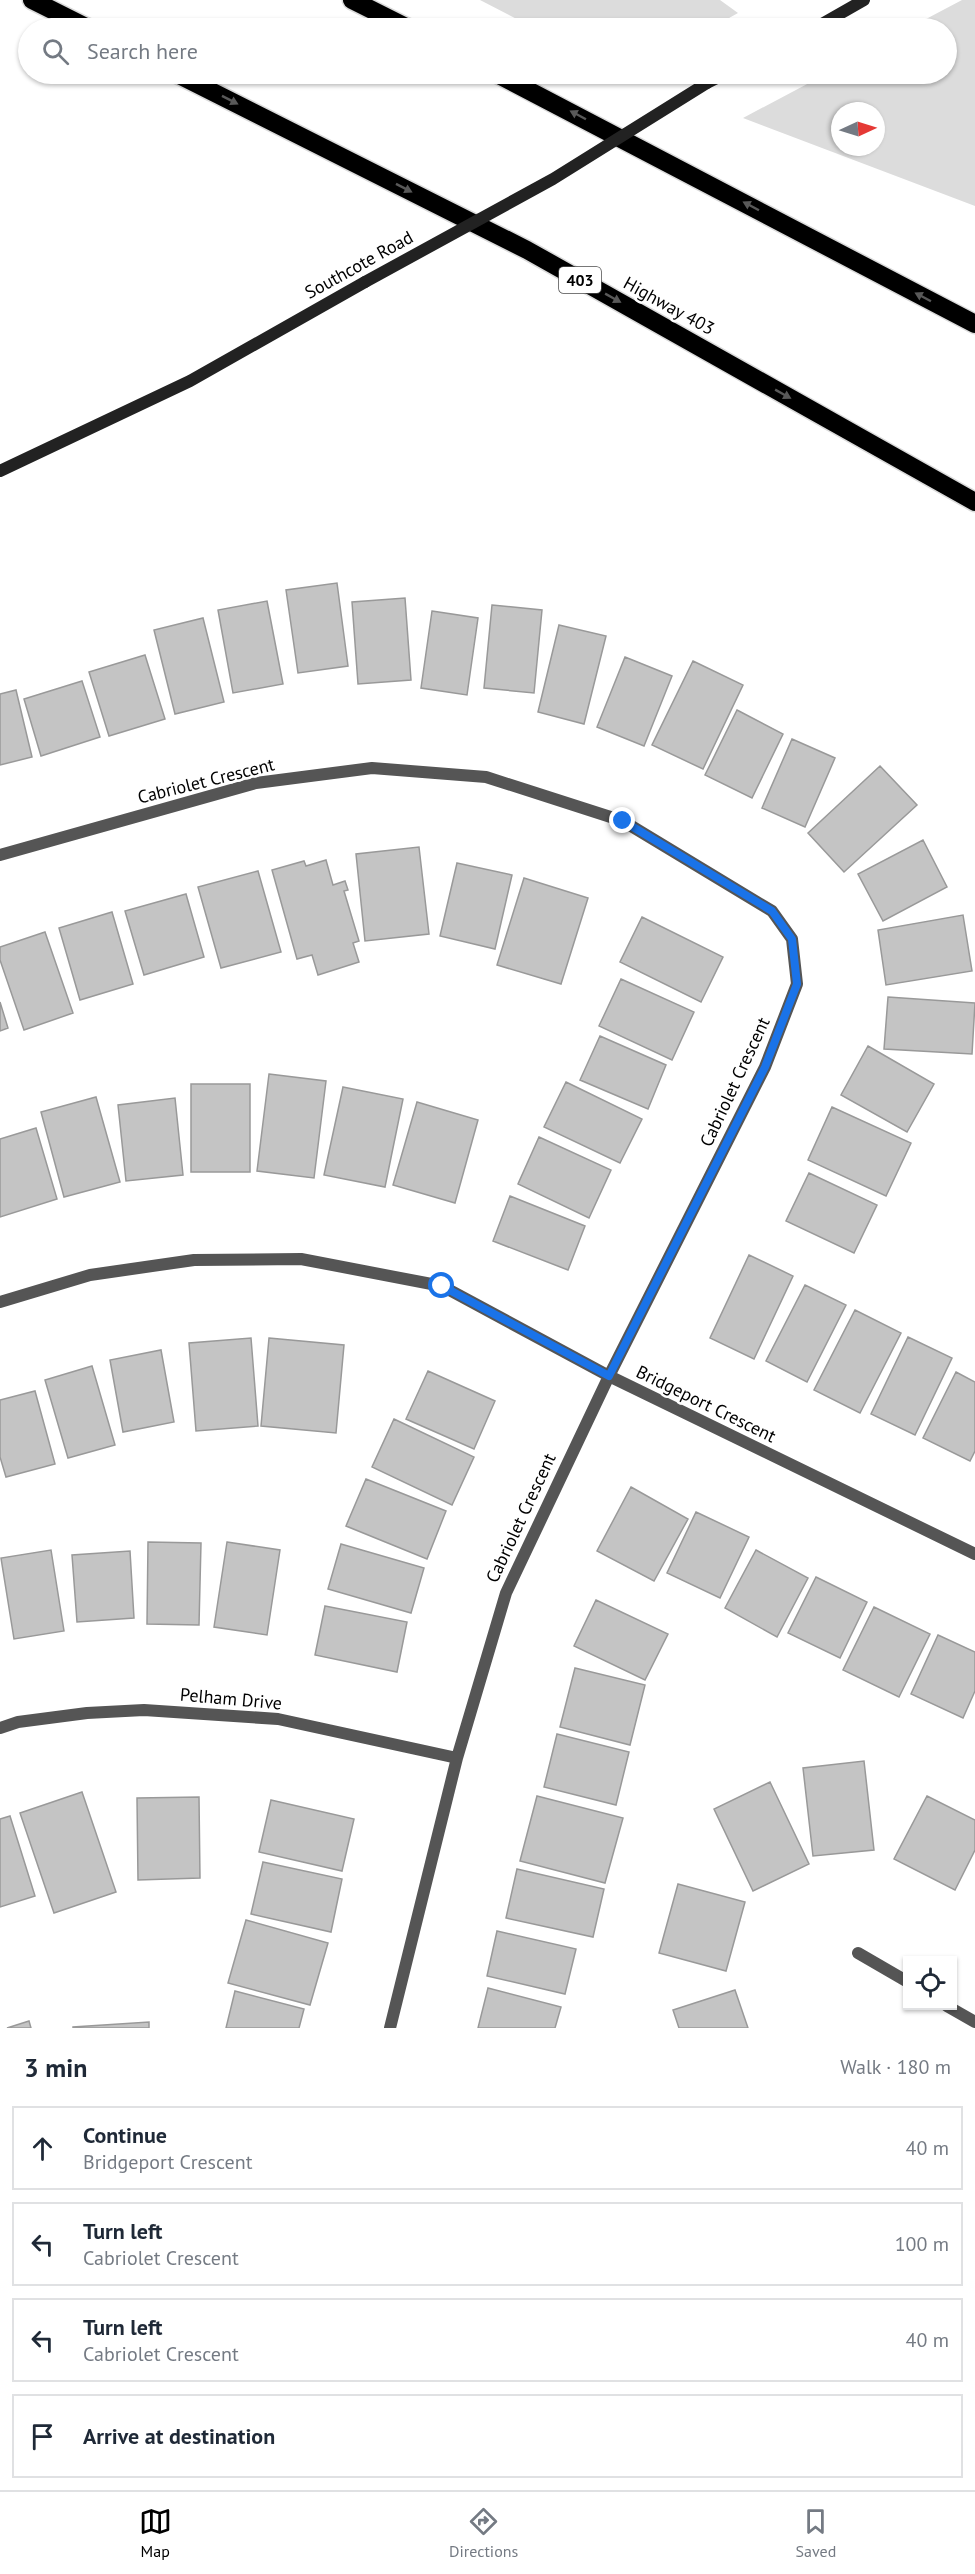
<!DOCTYPE html>
<html lang="en">
<head>
<meta charset="utf-8">
<style>
  :root { --surface:#fff; --page:#f2f2f3; --text:#1f2937; --muted:#747a83; --line:#e0e1e3; --accent:#000 }
  body { margin:0; font-family:"PT Sans",sans-serif; background:var(--page); color:var(--text) }
  .controls { position:absolute; right:18px; bottom:18px; display:grid; overflow:hidden; border-radius:0px; box-shadow:0 2px 4px #0004 }
  .controls button { width:54px; height:54px; display:grid; place-items:center; padding:0; border:0; border-bottom:2px solid var(--line); background:var(--surface); color:var(--text); font:30px sans-serif }
  .compass { position:absolute; left:831px; top:102px; width:54px; height:54px; border-radius:50%; background:var(--surface); box-shadow:0 2px 4px #0004; rotate:86deg }
  .stop { position:absolute; width:18px; height:18px; margin:-14px; border:4px solid #1a73e8; border-radius:50%; background:#fff }
  .stop.end { background:#1a73e8; border-color:#fff; box-shadow:0 2px 6px #0008 }
  .list { margin:0; padding:0; list-style:none }
  h2 { display:flex; justify-content:space-between; align-items:center; height:78px; margin:0; padding:0 24px; font-size:26px }
  h2 small { font-size:20px; font-weight:400; color:var(--muted) }
  .list li { display:grid; grid-template-columns:39px 1fr auto; gap:18px; align-items:center; box-sizing:border-box; height:84px; margin:0 12px 12px; padding:0 12px; border:2px solid var(--line); border-radius:0px }
  .list b { display:block; font-size:22px; white-space:nowrap }
  .list p { margin:0; font-size:20px; white-space:nowrap; color:var(--muted) }
  .list em { font-size:20px; font-style:normal; color:var(--muted) }
  .icon { flex:none; width:33px; height:33px; fill:none; stroke:currentColor; stroke-width:2; stroke-linecap:round; stroke-linejoin:round }
  .map { position:relative; flex:none; width:975px; height:2028px; overflow:hidden }
  .search { position:absolute; background:var(--surface); box-shadow:0 2px 4px #0004; left:18px; right:18px; top:18px; height:66px; display:flex; align-items:center; gap:15px; box-sizing:border-box; padding:0 21px; border-radius:33px; color:var(--muted); font-size:22px }
  .sheet { height:462px; background:var(--surface) }
  nav { display:flex; justify-content:space-around; align-items:center; box-sizing:border-box; height:84px; border-top:2px solid var(--line); background:var(--surface); font-size:16px; color:var(--muted) }
  nav a { display:grid; justify-items:center; gap:3px }
  nav .on { color:var(--accent) }
  .map>svg:first-child { display:block }
  .green { fill:#dcdcdc; fill-rule:evenodd }
  .building { fill:#c4c4c4; stroke:#999; stroke-width:1.5 }
  .lines { fill:none; stroke-linecap:round; stroke-linejoin:round }
  .motorway-casing { stroke:#dbdbdb; stroke-width:21 }
  .minor { stroke:#555; stroke-width:12 }
  .secondary { stroke:#222; stroke-width:12 }
  .motorway { stroke:#000; stroke-width:18 }
  .secondary-bridge { stroke:#222; stroke-width:12 }
  .oneway { fill:#595959 }
  .route { stroke:#1a73e8; stroke-width:8 }
  .labels { text-anchor:middle; stroke-width:5; stroke-linejoin:round; paint-order:stroke }
  .shield { fill:#fff; stroke:#4c4c4c; stroke-width:1.5 }
  .shield-label { font-size:16px; font-weight:bold; fill:#000 }
  .street-label { font-size:18px; fill:#000; stroke:#fff }
</style>
</head>
<body>
<div class="map">
<svg width="975" height="2028" viewBox="0 0 975 2028">
  <rect width="100%" height="100%" fill="#fff"/>
  <path class="green" d="M480,0H720L738,13L711,28H534Z
    M962,0H975V206L743,118L826,74H946V28H909ZM840,111H876V147H840Z"/>
  <path class="building" d="M337,583L348,666L298,673L286,590Z
    M405,598L411,680L358,684L352,602Z
    M267,601L283,684L233,693L218,610Z
    M492,605L542,610L534,693L484,688Z
    M432,611L478,618L467,695L421,688Z
    M203,618L224,702L175,714L154,630Z
    M559,625L606,636L584,724L538,712Z
    M145,655L165,719L109,736L89,672Z
    M625,657L672,676L644,746L597,727Z
    M693,661L743,685L703,769L652,745Z
    M82,681L100,737L41,756L24,699Z
    M16,690L32,757L0,765V694Z
    M737,710L783,734L752,798L705,775Z
    M792,739L835,758L805,827L762,808Z
    M880,766L917,805L844,872L808,833Z
    M923,840L947,887L883,921L858,874Z
    M419,847L429,934L365,941L356,854Z
    M326,860L333,885L345,881L348,890L344,891L359,941L353,943L359,962L318,975L312,955L297,959L272,870L304,861L306,866Z
    M457,863L512,875L495,949L440,936Z
    M258,871L281,952L221,968L198,887Z
    M524,878L588,898L561,984L497,965Z
    M186,894L204,957L144,975L125,911Z
    M112,912L133,984L80,1000L59,928Z
    M963,915L972,971L886,985L878,930Z
    M642,917L723,957L701,1002L620,962Z
    M45,932L73,1013L24,1030L0,960V947Z
    M621,979L694,1012L672,1060L599,1026Z
    M888,997L975,1003L972,1054L884,1049Z
    M0,1002L8,1028L0,1031Z
    M600,1036L666,1065L648,1109L580,1080Z
    M868,1046L934,1084L907,1132L841,1095Z
    M269,1074L326,1081L314,1178L257,1171Z
    M566,1082L642,1119L620,1163L544,1127Z
    M191,1084H250V1172H191Z
    M343,1087L403,1099L385,1187L324,1175Z
    M96,1097L120,1182L64,1197L41,1112Z
    M175,1098L183,1175L126,1181L118,1105Z
    M417,1102L478,1120L455,1203L393,1185Z
    M832,1107L911,1143L886,1196L808,1160Z
    M36,1128L57,1199L0,1217V1139Z
    M539,1137L611,1170L589,1218L518,1184Z
    M809,1173L877,1205L854,1253L786,1221Z
    M510,1196L585,1226L568,1270L493,1241Z
    M749,1255L793,1276L754,1359L710,1338Z
    M805,1285L846,1305L807,1382L766,1361Z
    M855,1310L901,1333L860,1413L814,1390Z
    M908,1337L952,1358L915,1435L871,1414Z
    M251,1338L258,1426L196,1431L189,1343Z
    M269,1338L344,1345L336,1433L261,1426Z
    M161,1350L174,1422L123,1432L110,1360Z
    M92,1366L115,1445L68,1458L45,1380Z
    M428,1371L495,1401L474,1449L406,1419Z
    M956,1372L975,1382V1451L970,1461L923,1438Z
    M35,1391L55,1464L6,1477L0,1457V1400Z
    M394,1419L474,1457L452,1505L372,1467Z
    M366,1479L446,1511L427,1559L346,1526Z
    M631,1487L688,1519L654,1581L597,1551Z
    M696,1512L749,1537L720,1598L667,1573Z
    M148,1542L201,1543L199,1625L147,1624Z
    M227,1542L280,1550L267,1635L214,1627Z
    M341,1544L424,1568L411,1613L328,1589Z
    M51,1550L64,1631L14,1639L1,1558Z
    M756,1550L808,1578L777,1637L725,1608Z
    M130,1551L134,1618L77,1622L72,1555Z
    M816,1577L867,1602L840,1658L788,1633Z
    M596,1600L668,1634L645,1680L574,1646Z
    M325,1606L407,1622L397,1672L315,1655Z
    M874,1607L930,1634L899,1697L843,1670Z
    M938,1635L975,1652V1691L963,1718L911,1694Z
    M575,1668L645,1685L630,1745L560,1727Z
    M557,1734L629,1752L616,1805L544,1787Z
    M864,1761L874,1850L813,1856L803,1768Z
    M770,1782L809,1864L753,1891L714,1809Z
    M82,1792L116,1892L54,1913L20,1813Z
    M537,1796L623,1818L605,1883L520,1861Z
    M927,1796L975,1820V1850L955,1890L894,1859Z
    M199,1797L200,1878L138,1880L137,1798Z
    M271,1800L354,1819L342,1871L259,1852Z
    M10,1816L35,1896L0,1907V1819Z
    M263,1862L342,1879L331,1932L251,1914Z
    M517,1869L604,1889L593,1937L506,1918Z
    M678,1884L745,1902L726,1971L659,1953Z
    M246,1920L328,1943L310,2005L228,1983Z
    M497,1931L576,1949L565,1994L487,1976Z
    M488,1988L561,2007L555,2028H478Z
    M735,1990L748,2028H679L673,2010Z
    M235,1991L304,2009L299,2028H226Z
    M29,2021L31,2028H7Z
    M149,2022V2028H73V2027Z"/>
  <g class="lines">
    <defs>
      <path id="motorway" d="M32,0L88,28
        M352,0L408,28
        M177,74L527,250L975,502
        M497,74L975,324"/>
    </defs>
    <use href="#motorway" class="motorway-casing"/>
    <path class="minor" d="M0,855L256,783L372,768L486,777L623,821L772,911L792,939L797,984L765,1067L609,1376L506,1593L457,1758L390,2028
      M0,1302L90,1275L194,1260L301,1259L442,1286L609,1376L975,1554
      M0,1728L18,1722L87,1713L144,1710L278,1719L457,1758
      M858,1953L908,1982
      M947,2006L975,2022"/>
    <path class="secondary" d="M815,28L864,0
      M707,83L725,74
      M0,471L190,381L365,282"/>
    <use href="#motorway" class="motorway"/>
    <path class="secondary-bridge" d="M365,282L553,179L707,83"/>
  </g>
  <defs><path id="oneway-solid" d="M-6-.8H1V-3.2L6.5 0L1 3.2V.8H-6Z" transform="scale(1.5)"/></defs>
  <g class="oneway">
    <use href="#oneway-solid" transform="translate(230 100) rotate(27)"/>
    <use href="#oneway-solid" transform="translate(578 115) rotate(-152)"/>
    <use href="#oneway-solid" transform="translate(404 188) rotate(27)"/>
    <use href="#oneway-solid" transform="translate(751 206) rotate(-152)"/>
    <use href="#oneway-solid" transform="translate(923 297) rotate(-152)"/>
    <use href="#oneway-solid" transform="translate(613 298) rotate(29)"/>
    <use href="#oneway-solid" transform="translate(783 394) rotate(29)"/>
  </g>
  <g class="lines">
    <path class="route" d="M442,1286L609,1376L765,1067L797,984L792,939L772,911L623,821"/>
  </g>
  <g class="labels">
    <rect class="shield" x="559" y="267" width="42" height="26" rx="4.5"/>
    <g class="shield-label">
      <text x="580" y="286">403</text>
    </g>
    <g class="street-label">
      <text transform="translate(359 265) rotate(-29)" y="6">Southcote Road</text>
      <text transform="translate(669 306) rotate(29)" y="6">Highway 403</text>
      <text transform="translate(206 781) rotate(-14)" y="6">Cabriolet Crescent</text>
      <text transform="translate(735 1082) rotate(-65)" y="6">Cabriolet Crescent</text>
      <text transform="translate(706 1404) rotate(26)" y="6">Bridgeport Crescent</text>
      <text transform="translate(521 1518) rotate(-65)" y="6">Cabriolet Crescent</text>
      <text transform="translate(231 1699) rotate(5)" y="6">Pelham Drive</text>
    </g>
  </g>
</svg>
<div class="controls">
<button><svg class="icon" aria-label="locate" viewBox="0 0 24 24"><circle cx="12" cy="12" r="6"/><path d="M12 2v4M12 18v4M2 12h4M18 12h4"/></svg></button>
</div>
<svg class="compass" viewBox="-18 -18 36 36"><path d="M0-13l5 13h-10z" fill="#e53935"/><path d="M0 13l5-13h-10z" fill="#747a83"/></svg>
<div class="stop" style="left:442px;top:1286px"></div>
<div class="stop end" style="left:623px;top:821px"></div>
<div class="search"><svg class="icon" aria-label="search" viewBox="0 0 24 24"><circle cx="10" cy="10" r="6"/><path d="M15 15l6 6"/></svg>Search here</div>
</div>
<section class="sheet">
<h2>3 min<small>Walk · 180 m</small></h2>
<ul class="list">
<li><svg class="icon" aria-label="ahead" viewBox="0 0 24 24"><path d="M12 20V5M6 11l6-6 6 6"/></svg><div><b>Continue</b><p>Bridgeport Crescent</p></div><em>40 m</em></li>
<li><svg class="icon" aria-label="left" viewBox="0 0 24 24"><path d="M17 20v-9H6M10 6l-5 5 5 5"/></svg><div><b>Turn left</b><p>Cabriolet Crescent</p></div><em>100 m</em></li>
<li><svg class="icon" aria-label="left" viewBox="0 0 24 24"><path d="M17 20v-9H6M10 6l-5 5 5 5"/></svg><div><b>Turn left</b><p>Cabriolet Crescent</p></div><em>40 m</em></li>
<li><svg class="icon" aria-label="arrive" viewBox="0 0 24 24"><path d="M6 21V4h12l-3 4 3 4H6"/></svg><div><b>Arrive at destination</b></div></li>
</ul>
</section>
<nav>
<a class="on"><svg class="icon" aria-label="map" viewBox="0 0 24 24"><path d="M3 6l6-2 6 2 6-2v14l-6 2-6-2-6 2zM9 4v14M15 6v14"/></svg>Map</a>
<a><svg class="icon" aria-label="directions" viewBox="0 0 24 24"><path d="M12 3l9 9-9 9-9-9zM9 14v-3h6M13 9l2 2-2 2"/></svg>Directions</a>
<a><svg class="icon" aria-label="saved" viewBox="0 0 24 24"><path d="M7 4h10v16l-5-4-5 4z"/></svg>Saved</a>
</nav>
</body>
</html>
